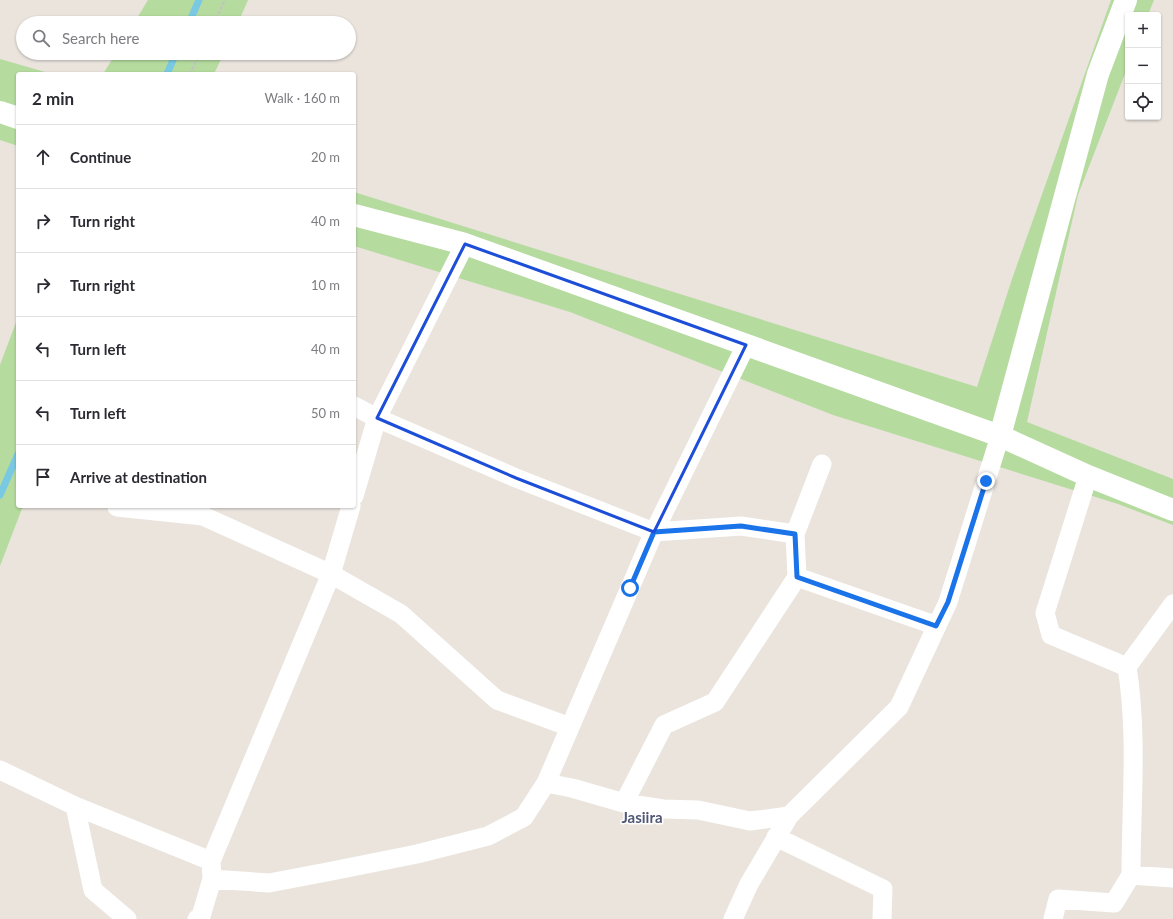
<!DOCTYPE html>
<html lang="en">
<head>
<meta charset="utf-8">
<style>
  :root { --surface:#fff; --page:#f2f2f3; --text:#2b2b33; --muted:#7c7c81; --line:#e1e1e2 }
  body { margin:0; font-family:Lato,sans-serif; background:var(--page); color:var(--text) }
  .controls { position:absolute; right:12px; top:12px; display:grid; overflow:hidden; border-radius:4px; box-shadow:0 1px 3px #0004 }
  .controls button { width:36px; height:36px; display:grid; place-items:center; padding:0; border:0; border-bottom:1px solid var(--line); background:var(--surface); color:var(--text); font:20px sans-serif }
  .stop { position:absolute; width:12px; height:12px; margin:-9px; border:3px solid #1a73e8; border-radius:50%; background:#fff }
  .stop.end { background:#1a73e8; border-color:#fff; box-shadow:0 1px 4px #0008 }
  .list { margin:0; padding:0; list-style:none }
  h2 { display:flex; justify-content:space-between; align-items:center; height:52px; margin:0; padding:0 16px; font-size:17px }
  h2 small { font-size:13px; font-weight:400; color:var(--muted) }
  .list li { display:grid; grid-template-columns:26px 1fr auto; gap:12px; align-items:center; box-sizing:border-box; height:64px; padding:0 16px; border-top:1px solid var(--line) }
  .list b { display:block; font-size:15px; white-space:nowrap }
  .list em { font-size:13px; font-style:normal; color:var(--muted) }
  .icon { flex:none; width:22px; height:22px; fill:none; stroke:currentColor; stroke-width:2; stroke-linecap:round; stroke-linejoin:round }
  .map { position:relative; flex:none; width:1173px; height:919px; overflow:hidden }
  .search { position:absolute; background:var(--surface); box-shadow:0 1px 3px #0004; left:16px; top:16px; width:340px; height:44px; display:flex; align-items:center; gap:10px; box-sizing:border-box; padding:0 14px; border-radius:22px; color:var(--muted); font-size:15px }
  .panel { position:absolute; background:var(--surface); box-shadow:0 1px 3px #0004; left:16px; top:72px; width:340px; height:436px; border-radius:4px }
  .map>svg:first-child { display:block }
  .green { fill:#b5db9f }
  .lines { fill:none; stroke-linecap:round; stroke-linejoin:round }
  .stream { stroke:#7ac9e2; stroke-width:7 }
  .path { stroke:#c3c3c3; stroke-width:2.5; stroke-dasharray:3 2; stroke-linecap:butt }
  .minor { stroke:#fff; stroke-width:19 }
  .tertiary { stroke:#fff; stroke-width:22 }
  .route { stroke:#1a73e8; stroke-width:5 }
  .marked { fill:none; stroke:#1d4ed8; stroke-width:3; stroke-linejoin:round }
  .labels { text-anchor:middle; stroke-width:3; stroke-linejoin:round; paint-order:stroke }
  .quarter-label { font-size:15px; font-weight:bold; fill:#4f5775; stroke:#fff }
</style>
</head>
<body>
<div class="map">
<svg width="1173" height="919" viewBox="0 0 1173 919">
  <rect width="100%" height="100%" fill="#eae4dd"/>
  <path class="green" d="M148,0H248L238,23H134Z
    M1111,0H1154L1148,15H1128V66L1078,195L1027,422L1173,479V525L1118,504L833,415L570,312L354,246V192L977,387L1012,279Z
    M116,53H224L214,74H103Z
    M0,59L52,74H18V146L0,140Z
    M18,317V506H23L0,566V365Z"/>
  <g class="lines">
    <path class="stream" d="M189,23L199,0
      M167,74L176,53
      M0,495L18,454"/>
    <path class="path" d="M214,23L225,0
      M190,74L200,53"/>
    <path class="minor" d="M354,406L377,418L516,478L654,532L741,526L795,534
      M1088,476L1045,613L1051,635L1127,667C1138,735 1131,806 1131,875L1173,878
      M354,496L377,418L465,244
      M117,507L203,516L331,574L401,614L497,700L570,727
      M797,577L937,626
      M1127,667L1173,604
      M0,770L75,806L211,861
      M546,783L654,532L746,345
      M624,803L664,725L715,702L797,577L795,534L822,464
      M75,806L93,890L127,919
      M776,837L883,889L882,919
      M212,879L269,883L332,871L417,854L488,836L524,817L546,783L572,788L624,803L663,809L698,810L750,821L789,816
      M197,919L201,916L212,879L211,861L331,574L351,506
      M733,919L749,884L789,816L899,707L948,602L1000,436
      M1053,919L1058,899L1114,903L1131,875"/>
    <path class="tertiary" d="M0,112L18,118
      M354,215L465,244L1000,436L1088,476L1173,510
      M1000,436L1098,74L1126,0"/>
  </g>
  <g class="lines">
    <path class="route" d="M630,588L654,532L741,526L795,534L797,577L936,626L948,602L986,481"/>
  </g>
  <path class="marked" d="M465,244L746,345L654,532L516,478L377,418Z"/>
  <g class="labels">
    <g class="quarter-label">
      <text x="642" y="823">Jasiira</text>
    </g>
  </g>
</svg>
<div class="controls">
<button>+</button>
<button>−</button>
<button><svg class="icon" aria-label="locate" viewBox="0 0 24 24"><circle cx="12" cy="12" r="6"/><path d="M12 2v4M12 18v4M2 12h4M18 12h4"/></svg></button>
</div>
<div class="stop" style="left:630px;top:588px"></div>
<div class="stop end" style="left:986px;top:481px"></div>
<div class="search"><svg class="icon" aria-label="search" viewBox="0 0 24 24"><circle cx="10" cy="10" r="6"/><path d="M15 15l6 6"/></svg>Search here</div>
<section class="panel">
<h2>2 min<small>Walk · 160 m</small></h2>
<ul class="list">
<li><svg class="icon" aria-label="ahead" viewBox="0 0 24 24"><path d="M12 20V5M6 11l6-6 6 6"/></svg><div><b>Continue</b></div><em>20 m</em></li>
<li><svg class="icon" aria-label="right" viewBox="0 0 24 24"><path d="M7 20v-9h11M14 6l5 5-5 5"/></svg><div><b>Turn right</b></div><em>40 m</em></li>
<li><svg class="icon" aria-label="right" viewBox="0 0 24 24"><path d="M7 20v-9h11M14 6l5 5-5 5"/></svg><div><b>Turn right</b></div><em>10 m</em></li>
<li><svg class="icon" aria-label="left" viewBox="0 0 24 24"><path d="M17 20v-9H6M10 6l-5 5 5 5"/></svg><div><b>Turn left</b></div><em>40 m</em></li>
<li><svg class="icon" aria-label="left" viewBox="0 0 24 24"><path d="M17 20v-9H6M10 6l-5 5 5 5"/></svg><div><b>Turn left</b></div><em>50 m</em></li>
<li><svg class="icon" aria-label="arrive" viewBox="0 0 24 24"><path d="M6 21V4h12l-3 4 3 4H6"/></svg><div><b>Arrive at destination</b></div></li>
</ul>
</section>
</div>
</body>
</html>
